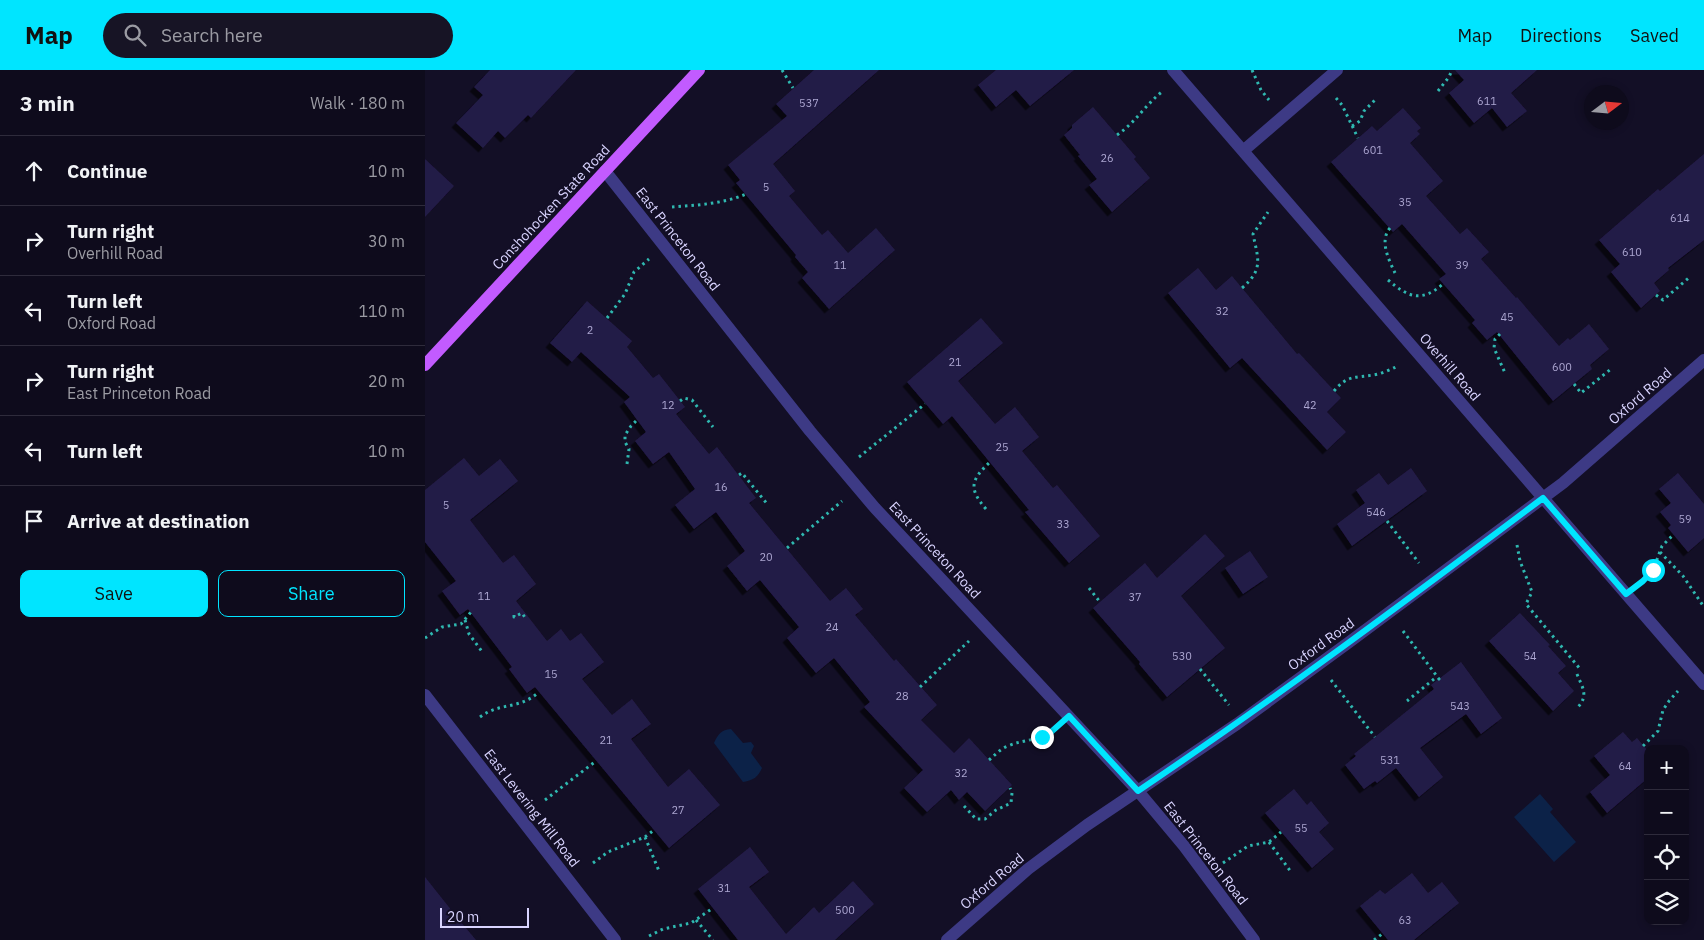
<!DOCTYPE html>
<html lang="en">
<head>
<meta charset="utf-8">
<style>
  :root { --surface:#0e0b1c; --page:#171425; --text:#f1f3f6; --muted:#9b9ba3; --line:#2e2b3b; --accent:#00e5ff }
  body { margin:0; font-family:"IBM Plex Sans",sans-serif; background:var(--page); color:var(--text) }
  .controls { position:absolute; right:15px; bottom:15px; display:grid; overflow:hidden; border-radius:10px; box-shadow:0 2px 8px #0003 }
  .controls button { width:45px; height:45px; display:grid; place-items:center; padding:0; border:0; border-bottom:1px solid var(--line); background:var(--surface); color:var(--text); font:25px sans-serif }
  .compass { position:absolute; left:1159px; top:15px; width:45px; height:45px; border-radius:50%; background:var(--surface); box-shadow:0 2px 8px #0003; rotate:74deg }
  .scale { position:absolute; left:15px; bottom:12px; width:89px; box-sizing:border-box; padding-left:5px; border:2px solid #d9d4ff; border-top:0; font-size:14px; line-height:18px; white-space:nowrap; color:#d9d4ff; -webkit-text-stroke:4px #130f26; paint-order:stroke }
  .stop { position:absolute; width:15px; height:15px; margin:-11px; border:4px solid #00e5ff; border-radius:50%; background:#fff }
  .stop.end { background:#00e5ff; border-color:#fff; box-shadow:0 1px 5px #0008 }
  .list { margin:0; padding:0; list-style:none }
  h2 { display:flex; justify-content:space-between; align-items:center; height:65px; margin:0; padding:0 20px; font-size:21px }
  h2 small { font-size:16px; font-weight:400; color:var(--muted) }
  .list li { display:grid; grid-template-columns:32px 1fr auto; gap:15px; align-items:center; box-sizing:border-box; height:70px; padding:0 20px; border-top:1px solid var(--line) }
  .list b { display:block; font-size:19px; white-space:nowrap }
  .list p { margin:0; font-size:16px; white-space:nowrap; color:var(--muted) }
  .list em { font-size:16px; font-style:normal; color:var(--muted) }
  .actions { display:flex; gap:10px; padding:15px 20px }
  .actions a { flex:1; padding:11px 0; border:1px solid var(--accent); border-radius:10px; text-align:center; font-size:18px; color:var(--accent) }
  .actions .main { background:var(--accent); color:#111 }
  .icon { flex:none; width:28px; height:28px; fill:none; stroke:currentColor; stroke-width:2; stroke-linecap:round; stroke-linejoin:round }
  .map { position:relative; flex:none; width:1279px; height:870px; overflow:hidden }
  header { display:flex; align-items:center; gap:30px; box-sizing:border-box; height:70px; padding:0 25px; background:var(--accent); color:#111 }
  header strong { font-size:24px }
  nav { display:flex; gap:28px; margin-inline-start:auto; font-size:18px }
  .search { width:350px; height:45px; background:var(--page); display:flex; align-items:center; gap:12px; box-sizing:border-box; padding:0 18px; border-radius:28px; color:var(--muted); font-size:19px }
  main { display:flex }
  aside { flex:1; background:var(--surface) }
  .map>svg:first-child { display:block }
  .water { fill:#0c2248 }
  .building { fill:#241b47; filter:url(#shadow) }
  .lines { fill:none; stroke-linecap:round; stroke-linejoin:round }
  .path { stroke:#2fb8b0; stroke-width:3; stroke-dasharray:2.5 4; stroke-linecap:butt }
  .minor { stroke:#3d3a85; stroke-width:12 }
  .major { stroke:#c25bff; stroke-width:12 }
  .route { stroke:#00e5ff; stroke-width:6 }
  .labels { text-anchor:middle; stroke-width:4; stroke-linejoin:round; paint-order:stroke }
  .number-label { font-size:11px; fill:#aca6d1 }
  .street-label { font-size:14px; fill:#d9d4ff; stroke:#130f26 }
</style>
</head>
<body>
<header>
<strong>Map</strong>
<div class="search"><svg class="icon" aria-label="search" viewBox="0 0 24 24"><circle cx="10" cy="10" r="6"/><path d="M15 15l6 6"/></svg>Search here</div>
<nav><a>Map</a><a>Directions</a><a>Saved</a></nav>
</header>
<main>
<aside>
<h2>3 min<small>Walk · 180 m</small></h2>
<ul class="list">
<li><svg class="icon" aria-label="ahead" viewBox="0 0 24 24"><path d="M12 20V5M6 11l6-6 6 6"/></svg><div><b>Continue</b></div><em>10 m</em></li>
<li><svg class="icon" aria-label="right" viewBox="0 0 24 24"><path d="M7 20v-9h11M14 6l5 5-5 5"/></svg><div><b>Turn right</b><p>Overhill Road</p></div><em>30 m</em></li>
<li><svg class="icon" aria-label="left" viewBox="0 0 24 24"><path d="M17 20v-9H6M10 6l-5 5 5 5"/></svg><div><b>Turn left</b><p>Oxford Road</p></div><em>110 m</em></li>
<li><svg class="icon" aria-label="right" viewBox="0 0 24 24"><path d="M7 20v-9h11M14 6l5 5-5 5"/></svg><div><b>Turn right</b><p>East Princeton Road</p></div><em>20 m</em></li>
<li><svg class="icon" aria-label="left" viewBox="0 0 24 24"><path d="M17 20v-9H6M10 6l-5 5 5 5"/></svg><div><b>Turn left</b></div><em>10 m</em></li>
<li><svg class="icon" aria-label="arrive" viewBox="0 0 24 24"><path d="M6 21V4h12l-3 4 3 4H6"/></svg><div><b>Arrive at destination</b></div></li>
</ul>
<div class="actions"><a class="main">Save</a><a>Share</a></div>
</aside>
<div class="map">
<svg width="1279" height="870" viewBox="0 0 1279 870">
  <defs>
    <filter id="shadow"><feDropShadow dx="-4.5" dy="4.5" stdDeviation="0" flood-color="#0009"/></filter>
  </defs>
  <rect width="100%" height="100%" fill="#130f26"/>
  <path class="water" d="M306,659L318,673L326,672L329,676L326,683L337,698C333,707 329,710 318,712L289,673C293,664 296,660 306,659Z
    M1115,724L1128,739L1125,742L1151,772L1129,792L1089,747Z"/>
  <path class="building" d="M65,0H151L106,48L103,45L80,68L73,61L58,78L31,53L58,25L49,17Z
    M389,0H454L348,94L370,121L364,126L397,165L403,160L423,183L451,158L470,180L404,239L377,208L383,202L370,187L371,185L311,113L315,110L303,95L362,46L351,34Z
    M571,0H649L605,36L591,20L571,37L553,15Z
    M1030,0H1112L1086,23L1102,41L1082,57L1067,38L1049,53L1024,23L1039,10Z
    M668,37L711,87L709,89L725,108L687,142L664,115L672,109L653,86L655,85L639,65L647,58V55Z
    M978,38L996,58L992,61L995,64L985,73L1018,111L1001,126L1035,164L1042,158L1064,182L1056,189L1091,228L1092,227L1134,276L1143,268L1145,270L1164,254L1184,279L1165,295L1167,299L1128,331L1072,262L1062,270L1047,253L1050,250L1014,209L1021,204L977,154L968,162L906,92L947,56L952,61Z
    M1279,84V170L1243,198L1244,200L1229,213L1235,221L1216,238L1186,202L1195,194L1174,170L1233,119L1235,121Z
    M0,89L29,116L0,147Z
    M773,198L791,220L807,206L872,284L874,283L916,328L902,342L921,362L902,380L817,288L805,298L743,223Z
    M162,231L207,271L202,277L228,308L234,304L260,337L251,344L284,384L292,377L331,428L324,433L405,531L421,518L438,539L430,545L469,591L471,589L512,635L496,650L529,683L544,668L587,715L560,741L542,722L534,730L526,720L502,742L479,718L498,700L439,637L445,632L409,588L391,603L362,568L374,557L335,510L322,521L302,496L320,481L291,442L269,459L250,435L270,419L244,382L228,394L210,371L221,362L199,332L205,327L156,282L147,292L125,273Z
    M556,248L578,273L533,311L570,354L590,337L614,367L597,381L628,418L632,415L675,466L644,493L600,442L604,440L527,346L518,354L482,312Z
    M39,388L54,406L75,389L93,411L45,450L78,493L89,485L111,514L91,531L122,571L136,559L145,571L156,563L179,592L157,609L187,645L207,629L226,654L206,669L243,717L264,699L295,735L244,778L110,617L102,623L84,599L87,597L43,539L35,545L17,521L31,511L0,472V420Z
    M986,398L1002,421L927,476L912,454L940,433L931,420L954,403L963,415Z
    M1253,403L1279,434V468L1263,482L1243,458L1246,455L1235,442L1246,433L1234,419Z
    M780,464L800,486L756,526L800,578L742,627L714,594L715,592L668,538L720,493L732,508Z
    M825,481L843,507L818,524L800,498Z
    M1095,543L1125,575L1123,576L1141,596L1133,603L1149,621L1128,641L1064,571Z
    M1036,592L1077,648L1056,664L1041,644L995,678L1018,707L994,727L971,698L952,713L950,711L939,719L920,695L931,686L929,684L1009,619L1006,615Z
    M1198,662L1207,672L1212,668L1223,681V708L1182,743L1165,722L1185,705L1169,686Z
    M869,719L882,735L886,731L904,753L894,762L909,779L887,798L840,743Z
    M325,777L344,802L324,817L361,864L389,837L394,843L428,811L449,834L410,870H313L273,819Z
    M987,803L1003,823L1017,812L1034,833L989,870H963L935,836L955,820L960,824Z
    M0,807L35,851L51,870H0Z"/>
  <g class="lines">
    <path class="path" d="M357,0L368,18
      M827,0L836,20L844,30
      M1013,21L1024,7L1027,0
      M911,28L917,35L933,68
      M927,56L935,51L939,41L951,29
      M692,65C710,53 721,34 738,21
      M247,137C272,135 298,134 321,124
      M965,158C954,171 964,190 970,203
      M963,210C983,227 996,233 1018,214
      M817,218C839,199 833,189 828,164L843,142
      M1231,225L1238,230L1266,206
      M182,248L200,224L209,202L224,189
      M1075,264L1070,269L1069,278L1080,303
      M1149,314L1156,323L1186,299
      M909,321C922,305 930,308 948,305C956,304 964,300 971,297
      M255,331L259,328L267,330L288,357
      M434,387L500,334
      M202,394L204,379L200,372V365L206,356L212,350
      M314,405L317,403L343,435
      M561,439C543,418 546,410 565,392
      M962,451L994,493
      M1092,475L1095,491L1107,522L1101,534L1156,600
      M362,478L417,431
      M1235,482L1258,506L1279,537
      M1218,512L1228,500L1237,476L1248,465
      M664,518L675,532
      M89,545V547L97,543L101,549
      M40,550L44,564L58,583
      M978,561L1014,609H1009L982,631
      M0,568L17,557L36,554L46,542
      M775,599L804,635
      M1152,604C1157,617 1164,625 1153,637
      M906,610L950,667
      M495,617L544,571
      M55,647C75,632 94,640 114,622
      M1218,676L1233,661L1238,640L1244,631L1253,621
      M564,690C570,685 575,679 583,676C599,669 611,672 628,660
      M120,730L171,691
      M539,736L551,749H560L571,740L586,733L587,723L585,718
      M220,767L234,801
      M844,772L866,802
      M168,793L183,782L220,767L229,760
      M798,793L823,776L844,772L856,762
      M271,850L288,870
      M224,866L238,859L266,853L288,838
      M949,870L957,864"/>
    <path class="minor" d="M748,0L1279,614
      M818,81L912,0
      M180,101L385,361L450,438L713,721L759,776L829,870
      M0,625L190,870
      M522,870L603,799L662,755L812,654L923,573L1138,413L1279,290"/>
    <path class="major" d="M0,295L274,0"/>
  </g>
  <g class="lines">
    <path class="route" d="M617,667L626,662L644,646L713,721C851,628 985,528 1118,428L1201,524L1218,511L1228,500"/>
  </g>
  <g class="labels">
    <g class="number-label">
      <text x="1062" y="35">611</text>
      <text x="384" y="37">537</text>
      <text x="948" y="84">601</text>
      <text x="682" y="92">26</text>
      <text x="341" y="121">5</text>
      <text x="980" y="136">35</text>
      <text x="1255" y="152">614</text>
      <text x="1207" y="186">610</text>
      <text x="415" y="199">11</text>
      <text x="1037" y="199">39</text>
      <text x="797" y="245">32</text>
      <text x="1082" y="251">45</text>
      <text x="165" y="264">2</text>
      <text x="530" y="296">21</text>
      <text x="1137" y="301">600</text>
      <text x="243" y="339">12</text>
      <text x="885" y="339">42</text>
      <text x="577" y="381">25</text>
      <text x="296" y="421">16</text>
      <text x="21" y="439">5</text>
      <text x="951" y="446">546</text>
      <text x="1260" y="453">59</text>
      <text x="638" y="458">33</text>
      <text x="341" y="491">20</text>
      <text x="59" y="530">11</text>
      <text x="710" y="531">37</text>
      <text x="407" y="561">24</text>
      <text x="757" y="590">530</text>
      <text x="1105" y="590">54</text>
      <text x="126" y="608">15</text>
      <text x="477" y="630">28</text>
      <text x="1035" y="640">543</text>
      <text x="181" y="674">21</text>
      <text x="965" y="694">531</text>
      <text x="1200" y="700">64</text>
      <text x="536" y="707">32</text>
      <text x="253" y="744">27</text>
      <text x="876" y="762">55</text>
      <text x="299" y="822">31</text>
      <text x="420" y="844">500</text>
      <text x="980" y="854">63</text>
    </g>
    <g class="street-label">
      <text transform="translate(126 137) rotate(-47)" y="5">Conshohocken State Road</text>
      <text transform="translate(253 169) rotate(52)" y="5">East Princeton Road</text>
      <text transform="translate(1025 297) rotate(49)" y="5">Overhill Road</text>
      <text transform="translate(1215 326) rotate(-41)" y="5">Oxford Road</text>
      <text transform="translate(510 480) rotate(47)" y="5">East Princeton Road</text>
      <text transform="translate(896 574) rotate(-36)" y="5">Oxford Road</text>
      <text transform="translate(107 738) rotate(52)" y="5">East Levering Mill Road</text>
      <text transform="translate(781 783) rotate(52)" y="5">East Princeton Road</text>
      <text transform="translate(567 811) rotate(-40)" y="5">Oxford Road</text>
    </g>
  </g>
</svg>
<div class="controls">
<button>+</button>
<button>−</button>
<button><svg class="icon" aria-label="locate" viewBox="0 0 24 24"><circle cx="12" cy="12" r="6"/><path d="M12 2v4M12 18v4M2 12h4M18 12h4"/></svg></button>
<button><svg class="icon" aria-label="layers" viewBox="0 0 24 24"><path d="M12 4l9 5-9 5-9-5zM3 14l9 5 9-5"/></svg></button>
</div>
<svg class="compass" viewBox="-18 -18 36 36"><path d="M0-13l5 13h-10z" fill="#e53935"/><path d="M0 13l5-13h-10z" fill="#9b9ba3"/></svg>
<div class="scale">20 m</div>
<div class="stop" style="left:1228px;top:500px"></div>
<div class="stop end" style="left:617px;top:667px"></div>
</div>
</main>
</body>
</html>
